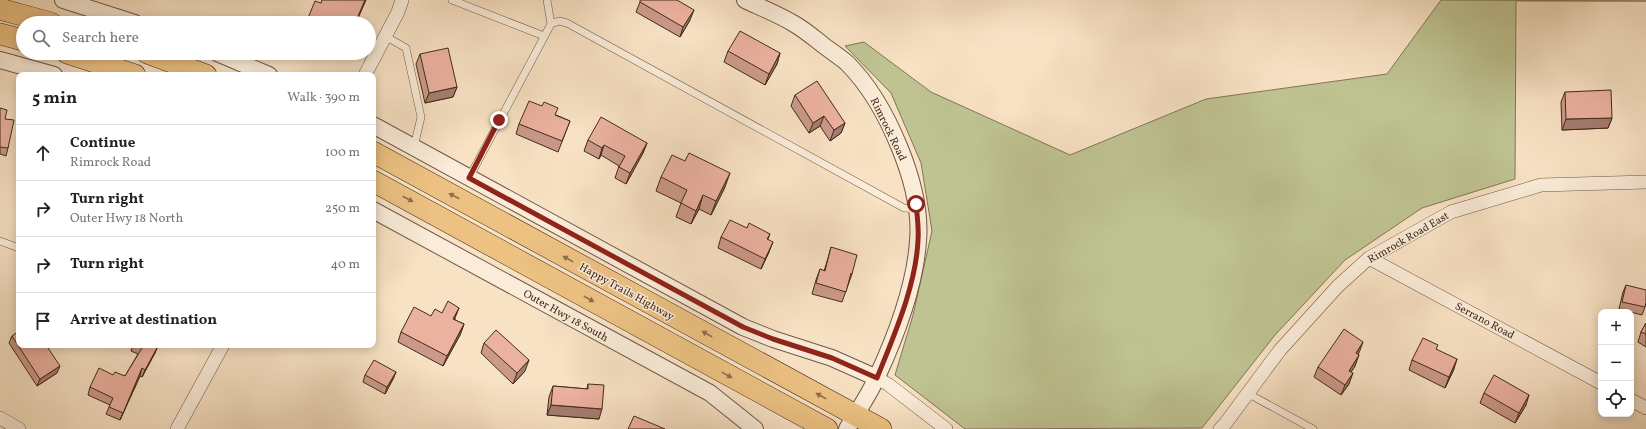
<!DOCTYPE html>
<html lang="en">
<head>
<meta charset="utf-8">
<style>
  :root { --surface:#fff; --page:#f6f6f6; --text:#222; --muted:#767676; --line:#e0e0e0 }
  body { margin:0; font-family:Vollkorn,serif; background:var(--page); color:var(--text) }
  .controls { position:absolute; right:12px; bottom:12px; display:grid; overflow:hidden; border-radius:8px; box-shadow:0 2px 10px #0003 }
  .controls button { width:36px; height:36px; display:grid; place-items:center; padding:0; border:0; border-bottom:1px solid var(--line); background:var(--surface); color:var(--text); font:20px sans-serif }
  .stop { position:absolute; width:12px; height:12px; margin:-9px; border:3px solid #8f2418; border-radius:50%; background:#fff }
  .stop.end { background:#8f2418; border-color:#fff; box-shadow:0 1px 4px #0008 }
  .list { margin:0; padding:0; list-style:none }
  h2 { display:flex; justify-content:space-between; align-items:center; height:52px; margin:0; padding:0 16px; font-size:17px }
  h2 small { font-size:13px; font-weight:400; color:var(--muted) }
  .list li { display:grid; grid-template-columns:26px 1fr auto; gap:12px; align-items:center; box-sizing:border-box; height:56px; padding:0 16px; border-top:1px solid var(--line) }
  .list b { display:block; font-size:15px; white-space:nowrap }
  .list p { margin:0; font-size:13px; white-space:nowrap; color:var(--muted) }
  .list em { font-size:13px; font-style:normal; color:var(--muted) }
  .icon { flex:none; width:22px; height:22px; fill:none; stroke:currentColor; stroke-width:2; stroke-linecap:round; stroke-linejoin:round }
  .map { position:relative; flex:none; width:1646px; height:429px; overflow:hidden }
  .search { position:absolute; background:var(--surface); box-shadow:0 2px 10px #0003; left:16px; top:16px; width:360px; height:44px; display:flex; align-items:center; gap:10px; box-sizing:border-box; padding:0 14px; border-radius:22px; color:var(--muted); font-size:15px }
  .panel { position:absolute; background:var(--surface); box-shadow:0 2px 10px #0003; left:16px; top:72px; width:360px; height:276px; border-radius:8px }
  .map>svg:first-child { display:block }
  .green { fill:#bfc392; stroke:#807656 }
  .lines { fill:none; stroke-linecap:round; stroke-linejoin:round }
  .service-casing { stroke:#705844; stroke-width:8 }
  .minor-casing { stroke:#705844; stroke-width:14 }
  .tertiary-casing { stroke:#705844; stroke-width:18 }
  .primary-casing { stroke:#422a1a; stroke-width:22 }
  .service { stroke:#faecd9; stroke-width:7 }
  .minor { stroke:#faecd9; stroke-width:13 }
  .tertiary { stroke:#faecd9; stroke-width:16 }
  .primary { stroke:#ecc182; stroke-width:21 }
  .wall { fill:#cb998a; stroke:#422a1a }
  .shaded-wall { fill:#a57d70; stroke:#422a1a }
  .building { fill:#ecb2a0; stroke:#422a1a }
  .oneway { fill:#8e6e49 }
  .route { stroke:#8f2418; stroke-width:5 }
  .labels { text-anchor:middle; stroke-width:3; stroke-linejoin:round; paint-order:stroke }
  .street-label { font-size:11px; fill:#422a1a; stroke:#faecd9 }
</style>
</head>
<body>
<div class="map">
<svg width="1646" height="429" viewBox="0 0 1646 429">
  <rect width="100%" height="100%" fill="#f8e2c4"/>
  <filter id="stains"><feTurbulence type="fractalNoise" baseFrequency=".005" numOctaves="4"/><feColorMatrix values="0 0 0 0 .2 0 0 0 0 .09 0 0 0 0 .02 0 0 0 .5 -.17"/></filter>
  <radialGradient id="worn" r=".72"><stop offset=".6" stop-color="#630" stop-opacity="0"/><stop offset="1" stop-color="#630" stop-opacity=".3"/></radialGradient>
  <path class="green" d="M1441,0L1646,1H1516L1515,179L1422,208L1345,260L1275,335L1202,428L965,429L895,375L913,315L932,231L921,163L891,93L845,46L864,42L931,92L1070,155L1206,99L1387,74Z"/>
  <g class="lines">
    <defs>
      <path id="service" d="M452,0L544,36
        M547,0L551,24
        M385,36L406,48L421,117L414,147
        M469,178L551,24L559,21L567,23L904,208L917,209
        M0,241L19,248
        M1247,393L1313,429"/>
      <path id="minor" d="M365,75L398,12L402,0
        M1369,258L1601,383
        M877,378L889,385L946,429
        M1631,400L1646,408
        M0,418L19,429
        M177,429L223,345
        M1220,429L1225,424L1280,350L1338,286L1369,258L1451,212L1541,185L1646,182"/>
      <path id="tertiary" d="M63,0L135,23
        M745,0C762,8 780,15 796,25C806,31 814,38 823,45C831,51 840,57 847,63C886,102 923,186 918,241C915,286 896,336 877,377C869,395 857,412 847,429
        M217,53L269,75
        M0,60L54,75
        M373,125L743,327L773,339L832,358L877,378
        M373,210L710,393L755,429"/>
      <path id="primary" d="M0,9L51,23
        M0,34L23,40
        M67,53L135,75
        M147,53L206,75
        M373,152L881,429
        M373,181L827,429"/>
    </defs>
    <use href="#service" class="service-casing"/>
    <use href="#minor" class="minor-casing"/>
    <use href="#tertiary" class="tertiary-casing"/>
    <use href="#primary" class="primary-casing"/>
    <use href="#service" class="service"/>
    <use href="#minor" class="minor"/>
    <use href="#tertiary" class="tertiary"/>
    <use href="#primary" class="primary"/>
  </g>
  <path class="wall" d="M640,2L690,20L680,37L636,12Z
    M728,51L780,53L777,64L765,85L724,62Z
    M331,53H343L341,57Z
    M420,54L457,87L453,97L425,103L416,64Z
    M1565,92L1612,118L1608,128L1562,130L1561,102Z
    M795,95L845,123L841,133L830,141L820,126L809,133L791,106Z
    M0,108L5,119L8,148L6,156L0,154Z
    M556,115L570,121L558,152L516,134L519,124Z
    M588,140L647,143L643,153L626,184L615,178L619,166L601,155L599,159L584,151Z
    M661,177L725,187L711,215L699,209L691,224L676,217L681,203L656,191Z
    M747,228L770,234L768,239L769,252L761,269L718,248L721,237Z
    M831,247L852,274L842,302L812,294L816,280L820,269L824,271L828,258Z
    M1626,285L1645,307L1642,315L1619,309L1623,292Z
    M442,313L455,318V320L464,324L460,335L443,366L398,342L401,332L431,316Z
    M1646,323V347L1638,342L1641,332Z
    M12,336L57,373L37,386L9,343Z
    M484,343L525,371L513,384L481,353Z
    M133,345H156L155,353L142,377L140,376L120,420L106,414L110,405L88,395L90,387L113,375L125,376L138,354L131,351Z
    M1436,349L1454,369L1445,388L1409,370L1412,360Z
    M1359,353L1358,354L1355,366L1351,372L1349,384L1341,395L1314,377L1318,367Z
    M396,372L393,379L385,394L363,382L365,375Z
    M588,384L599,419L547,415L549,397L553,386L587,389Z
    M1484,393L1526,405L1515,423L1480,403Z"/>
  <path class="shaded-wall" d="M365,0H366L356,23H355Z
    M694,10L690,20L680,37L683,27Z
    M780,53L777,64L765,85L769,74Z
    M457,87L453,97L425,103L429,93Z
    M824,116L820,126L809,133L813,123Z
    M1612,118L1608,128L1562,130L1566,119Z
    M845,123L841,133L830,141L834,130Z
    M647,143L643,153L626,184L630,173Z
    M604,145L601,155L599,159L602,148Z
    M730,173L725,187L711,215L716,201Z
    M703,195L699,209L691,224L696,211Z
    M773,242L769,252L761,269L765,259Z
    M459,308L455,318L449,329L453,319Z
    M464,324L460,335L443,366L447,356Z
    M1363,342L1359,353L1352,363L1356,353Z
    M158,346L155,353L142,377L145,370Z
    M1359,355L1355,366L1345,381L1349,371Z
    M1457,359L1454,369L1445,388L1449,377Z
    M529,360L525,371L513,384L517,373Z
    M60,366L57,373L37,386L40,379Z
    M142,368L140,376L120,420L123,413Z
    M396,372L393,379L385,394L387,387Z
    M1353,373L1349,384L1341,395L1345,385Z
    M1529,395L1526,405L1515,423L1519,413Z
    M551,405L602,409L599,419L547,415Z"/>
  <path class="building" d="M322,0H365L355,23H306L315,1L321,3Z
    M640,0H677L694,10L683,27L640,2Z
    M740,31L780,53L769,74L728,51Z
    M448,48L457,87L429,93L420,54Z
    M817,81L845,123L834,130L824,116L813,123L795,95Z
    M1611,90L1612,118L1566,119L1565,92Z
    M529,101L542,106L544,102L558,108L555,115L570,121L562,141L519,124Z
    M0,108L7,110L5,119L14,120L8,148L0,147Z
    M601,117L647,143L630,173L619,167L625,156L604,145L602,148L588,140Z
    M689,153L730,173L716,201L703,195L696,211L681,203L687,190L661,177L672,155L685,161Z
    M730,220L747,228L749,223L770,234L767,239L773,242L765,259L721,237Z
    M831,247L857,255L852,274L851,273L846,292L816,283L820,269L825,271Z
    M1626,285L1646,290V302L1645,307L1622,302Z
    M448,301L459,308L453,319L464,324L447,356L401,332L414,307L431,316L435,309L442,313Z
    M1646,323V334L1641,332Z
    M1344,329L1363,342L1356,353L1359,355L1349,371L1353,373L1345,385L1318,367Z
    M496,330L529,360L517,373L484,343Z
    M19,331V345H46L60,366L40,379L12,336Z
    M1423,338L1438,345L1436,349L1457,359L1449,377L1412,360Z
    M136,345H156L158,346L145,370L142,368L123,413L109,407L113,398L90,387L99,368L113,375L115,372L125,376L142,348Z
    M374,360L396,372L387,387L365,375Z
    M1494,375L1529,395L1519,413L1484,393Z
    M588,384L604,385L602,409L551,405L553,386L588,389Z
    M634,416L665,429H628Z"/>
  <defs><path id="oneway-solid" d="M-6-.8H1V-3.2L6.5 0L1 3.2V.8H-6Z"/></defs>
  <g class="oneway">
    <use href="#oneway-solid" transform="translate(454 196) rotate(-152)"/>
    <use href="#oneway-solid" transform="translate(408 199) rotate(28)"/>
    <use href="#oneway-solid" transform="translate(568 259) rotate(-151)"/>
    <use href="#oneway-solid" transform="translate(589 299) rotate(29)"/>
    <use href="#oneway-solid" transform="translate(707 334) rotate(-151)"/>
    <use href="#oneway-solid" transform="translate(727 375) rotate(29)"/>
    <use href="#oneway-solid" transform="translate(821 396) rotate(-151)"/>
  </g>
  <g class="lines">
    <path class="route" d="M499,120L469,178L743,327L773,339L832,358L877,378C894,335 916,286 918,240C919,228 917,215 916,204"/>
  </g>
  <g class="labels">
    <g class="street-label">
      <text transform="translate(889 129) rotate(64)" y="4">Rimrock Road</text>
      <text transform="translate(1408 237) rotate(-30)" y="4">Rimrock Road East</text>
      <text transform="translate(627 291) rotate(29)" y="4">Happy Trails Highway</text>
      <text transform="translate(566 315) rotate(29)" y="4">Outer Hwy 18 South</text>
      <text transform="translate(1485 320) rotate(28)" y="4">Serrano Road</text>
    </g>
  </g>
  <rect width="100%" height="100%" filter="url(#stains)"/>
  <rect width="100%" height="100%" fill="url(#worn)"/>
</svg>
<div class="controls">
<button>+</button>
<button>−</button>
<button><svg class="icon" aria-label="locate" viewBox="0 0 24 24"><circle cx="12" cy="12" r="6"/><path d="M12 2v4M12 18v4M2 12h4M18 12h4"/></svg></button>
</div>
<div class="stop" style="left:916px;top:204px"></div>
<div class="stop end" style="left:499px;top:120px"></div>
<div class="search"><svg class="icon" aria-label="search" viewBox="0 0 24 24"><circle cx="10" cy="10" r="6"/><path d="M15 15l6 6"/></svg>Search here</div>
<section class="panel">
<h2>5 min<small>Walk · 390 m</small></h2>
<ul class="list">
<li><svg class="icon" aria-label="ahead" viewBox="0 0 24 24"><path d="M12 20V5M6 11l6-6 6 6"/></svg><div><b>Continue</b><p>Rimrock Road</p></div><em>100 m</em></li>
<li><svg class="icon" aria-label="right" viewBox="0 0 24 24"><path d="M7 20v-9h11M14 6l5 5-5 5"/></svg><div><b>Turn right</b><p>Outer Hwy 18 North</p></div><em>250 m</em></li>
<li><svg class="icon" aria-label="right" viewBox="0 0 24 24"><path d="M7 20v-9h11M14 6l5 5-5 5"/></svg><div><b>Turn right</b></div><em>40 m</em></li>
<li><svg class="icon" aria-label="arrive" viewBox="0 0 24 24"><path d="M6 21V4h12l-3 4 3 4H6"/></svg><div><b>Arrive at destination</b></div></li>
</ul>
</section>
</div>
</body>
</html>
